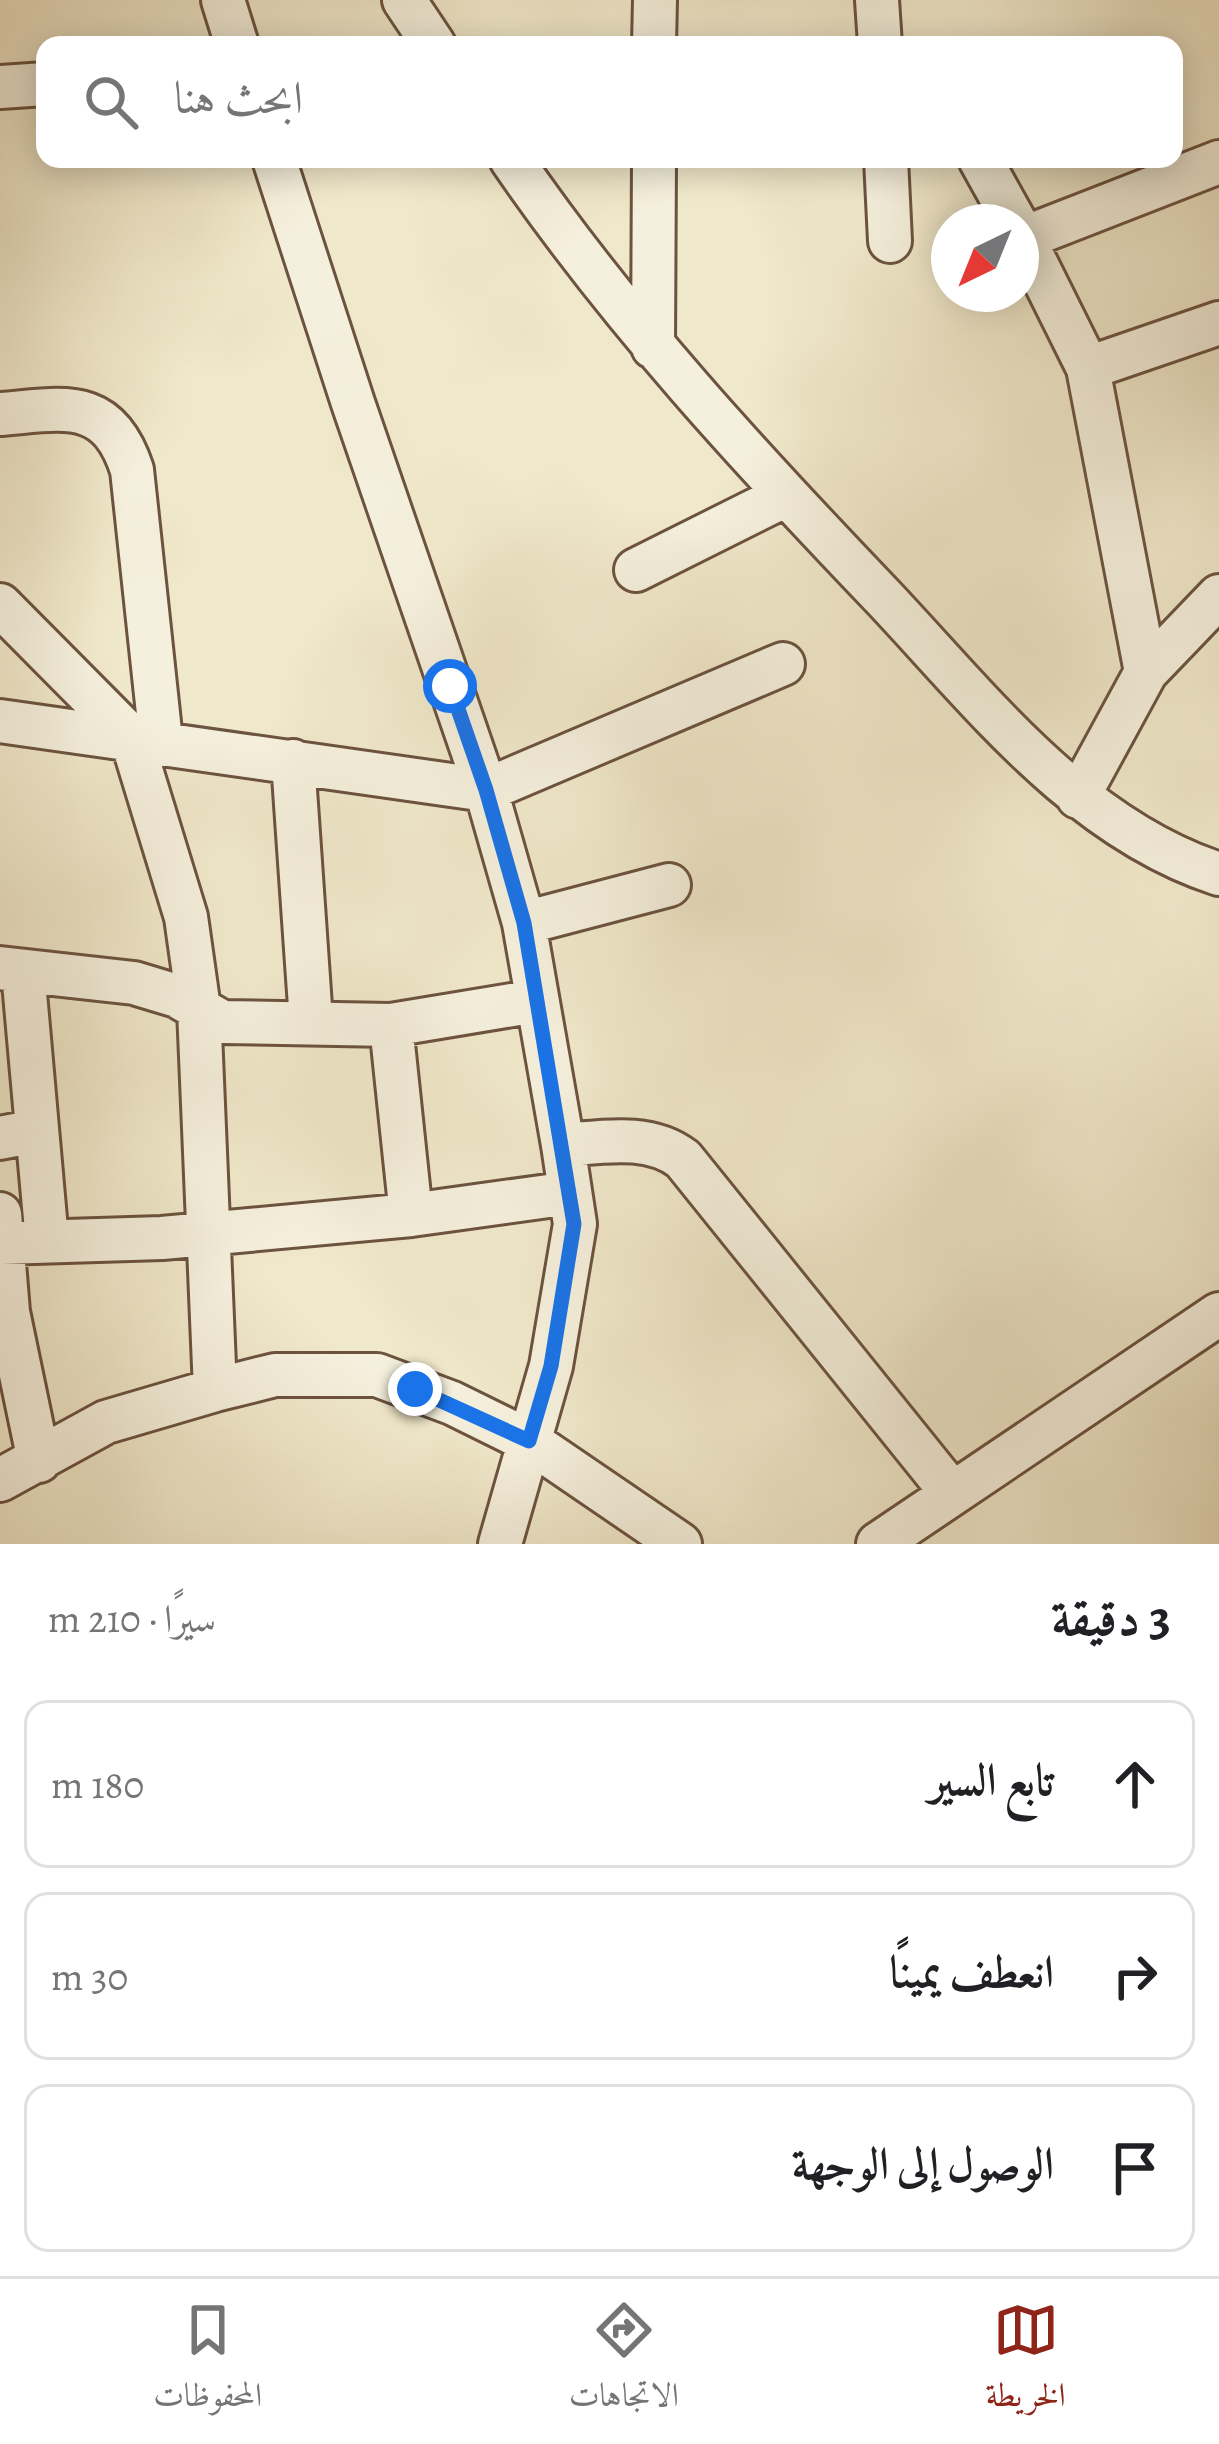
<!DOCTYPE html>
<html lang="ar">
<head>
<meta charset="utf-8">
<style>
  :root { --surface:#fff; --page:#f6f6f6; --text:#202124; --muted:#757577; --line:#e0e0e0; --accent:#8f2418 }
  body { margin:0; font-family:Alegreya,Amiri,serif; background:var(--page); color:var(--text); direction:rtl }
  .compass { position:absolute; left:931px; top:204px; width:108px; height:108px; border-radius:50%; background:var(--surface); box-shadow:0 6px 30px #0003; rotate:223deg }
  .stop { position:absolute; width:36px; height:36px; margin:-27px; border:9px solid #1a73e8; border-radius:50%; background:#fff }
  .stop.end { background:#1a73e8; border-color:#fff; box-shadow:0 3px 12px #0008 }
  .list { margin:0; padding:0; list-style:none }
  h2 { display:flex; justify-content:space-between; align-items:center; height:156px; margin:0; padding:0 48px; font-size:51px }
  h2 small { font-size:39px; font-weight:400; color:var(--muted) }
  .list li { display:grid; grid-template-columns:78px 1fr auto; gap:36px; align-items:center; box-sizing:border-box; height:168px; margin:0 24px 24px; padding:0 24px; border:3px solid var(--line); border-radius:24px }
  .list b { display:block; font-size:45px; white-space:nowrap }
  .list em { font-size:39px; font-style:normal; color:var(--muted) }
  .icon { flex:none; width:66px; height:66px; fill:none; stroke:currentColor; stroke-width:2; stroke-linecap:round; stroke-linejoin:round }
  .map { position:relative; flex:none; width:1219px; height:1544px; overflow:hidden; direction:ltr }
  .search { position:absolute; background:var(--surface); box-shadow:0 6px 30px #0003; left:36px; right:36px; top:36px; height:132px; display:flex; align-items:center; gap:30px; box-sizing:border-box; padding:0 42px; border-radius:24px; color:var(--muted); font-size:45px }
  .sheet { height:732px; background:var(--surface) }
  nav { display:flex; justify-content:space-around; align-items:center; box-sizing:border-box; height:168px; border-top:3px solid var(--line); background:var(--surface); font-size:33px; color:var(--muted) }
  nav a { display:grid; justify-items:center; gap:6px }
  nav .on { color:var(--accent) }
  .map>svg:first-child { display:block }
  .lines { fill:none; stroke-linecap:round; stroke-linejoin:round }
  .minor-casing { stroke:#6c533f; stroke-width:48 }
  .minor { stroke:#f5f0dd; stroke-width:42 }
  .route { stroke:#1a73e8; stroke-width:15 }
</style>
</head>
<body>
<div class="map">
<svg width="1219" height="1544" viewBox="0 0 1219 1544">
  <rect width="100%" height="100%" fill="#f0e8ca"/>
  <filter id="stains"><feTurbulence type="fractalNoise" baseFrequency=".00167" numOctaves="4"/><feColorMatrix values="0 0 0 0 .2 0 0 0 0 .09 0 0 0 0 .02 0 0 0 .5 -.17"/></filter>
  <radialGradient id="worn" r=".72"><stop offset=".6" stop-color="#630" stop-opacity="0"/><stop offset="1" stop-color="#630" stop-opacity=".3"/></radialGradient>
  <g class="lines">
    <defs>
      <path id="minor" d="M223,0L237,45
        M404,0L434,45
        M877,0L880,45
        M654,45L655,0
        M0,87L45,84
        M274,159L353,403L486,790L524,923L563,1145L575,1224L551,1366L500,1544
        M511,159C620,318 751,459 884,598C982,702 1078,828 1219,874
        M886,159L890,241
        M980,159L1015,222
        M1021,233L1088,368L1146,672
        M1024,238L1219,162
        M653,347L654,159
        M1088,368L1219,323
        M0,414C64,409 108,396 132,470L161,741
        M636,570L786,495
        M0,605L131,737L186,917L199,1009L215,1390
        M0,721L486,790L783,664
        M293,761L311,1021
        M1078,797L1146,672L1219,596
        M524,923L669,885
        M0,968L134,983L177,996L222,1022L391,1025L536,1001
        M23,971L47,1241
        M391,1025L411,1215
        M0,1138L36,1131
        M563,1145C603,1142 649,1133 683,1159L952,1493
        M0,1214L8,1312L39,1461
        M2,1243L162,1238L411,1215L570,1193
        M0,1480L106,1422L215,1390L275,1375H377L452,1403L529,1441L680,1544
        M878,1544L1219,1314"/>
    </defs>
    <use href="#minor" class="minor-casing"/>
    <use href="#minor" class="minor"/>
  </g>
  <g class="lines">
    <path class="route" d="M415,1389L529,1441L551,1366L574,1224L524,923L486,790L450,686"/>
  </g>
  <rect width="100%" height="100%" filter="url(#stains)"/>
  <rect width="100%" height="100%" fill="url(#worn)"/>
</svg>
<svg class="compass" viewBox="-18 -18 36 36"><path d="M0-13l5 13h-10z" fill="#e53935"/><path d="M0 13l5-13h-10z" fill="#757577"/></svg>
<div class="stop" style="left:450px;top:686px"></div>
<div class="stop end" style="left:415px;top:1389px"></div>
<div class="search"><svg class="icon" aria-label="search" viewBox="0 0 24 24"><circle cx="10" cy="10" r="6"/><path d="M15 15l6 6"/></svg>ابحث هنا</div>
</div>
<section class="sheet">
<h2>3 دقيقة<small>سيرًا · 210 m</small></h2>
<ul class="list">
<li><svg class="icon" aria-label="ahead" viewBox="0 0 24 24"><path d="M12 20V5M6 11l6-6 6 6"/></svg><div><b>تابع السير</b></div><em>180 m</em></li>
<li><svg class="icon" aria-label="right" viewBox="0 0 24 24"><path d="M7 20v-9h11M14 6l5 5-5 5"/></svg><div><b>انعطف يمينًا</b></div><em>30 m</em></li>
<li><svg class="icon" aria-label="arrive" viewBox="0 0 24 24"><path d="M6 21V4h12l-3 4 3 4H6"/></svg><div><b>الوصول إلى الوجهة</b></div></li>
</ul>
</section>
<nav>
<a class="on"><svg class="icon" aria-label="map" viewBox="0 0 24 24"><path d="M3 6l6-2 6 2 6-2v14l-6 2-6-2-6 2zM9 4v14M15 6v14"/></svg>الخريطة</a>
<a><svg class="icon" aria-label="directions" viewBox="0 0 24 24"><path d="M12 3l9 9-9 9-9-9zM9 14v-3h6M13 9l2 2-2 2"/></svg>الاتجاهات</a>
<a><svg class="icon" aria-label="saved" viewBox="0 0 24 24"><path d="M7 4h10v16l-5-4-5 4z"/></svg>المحفوظات</a>
</nav>
</body>
</html>
